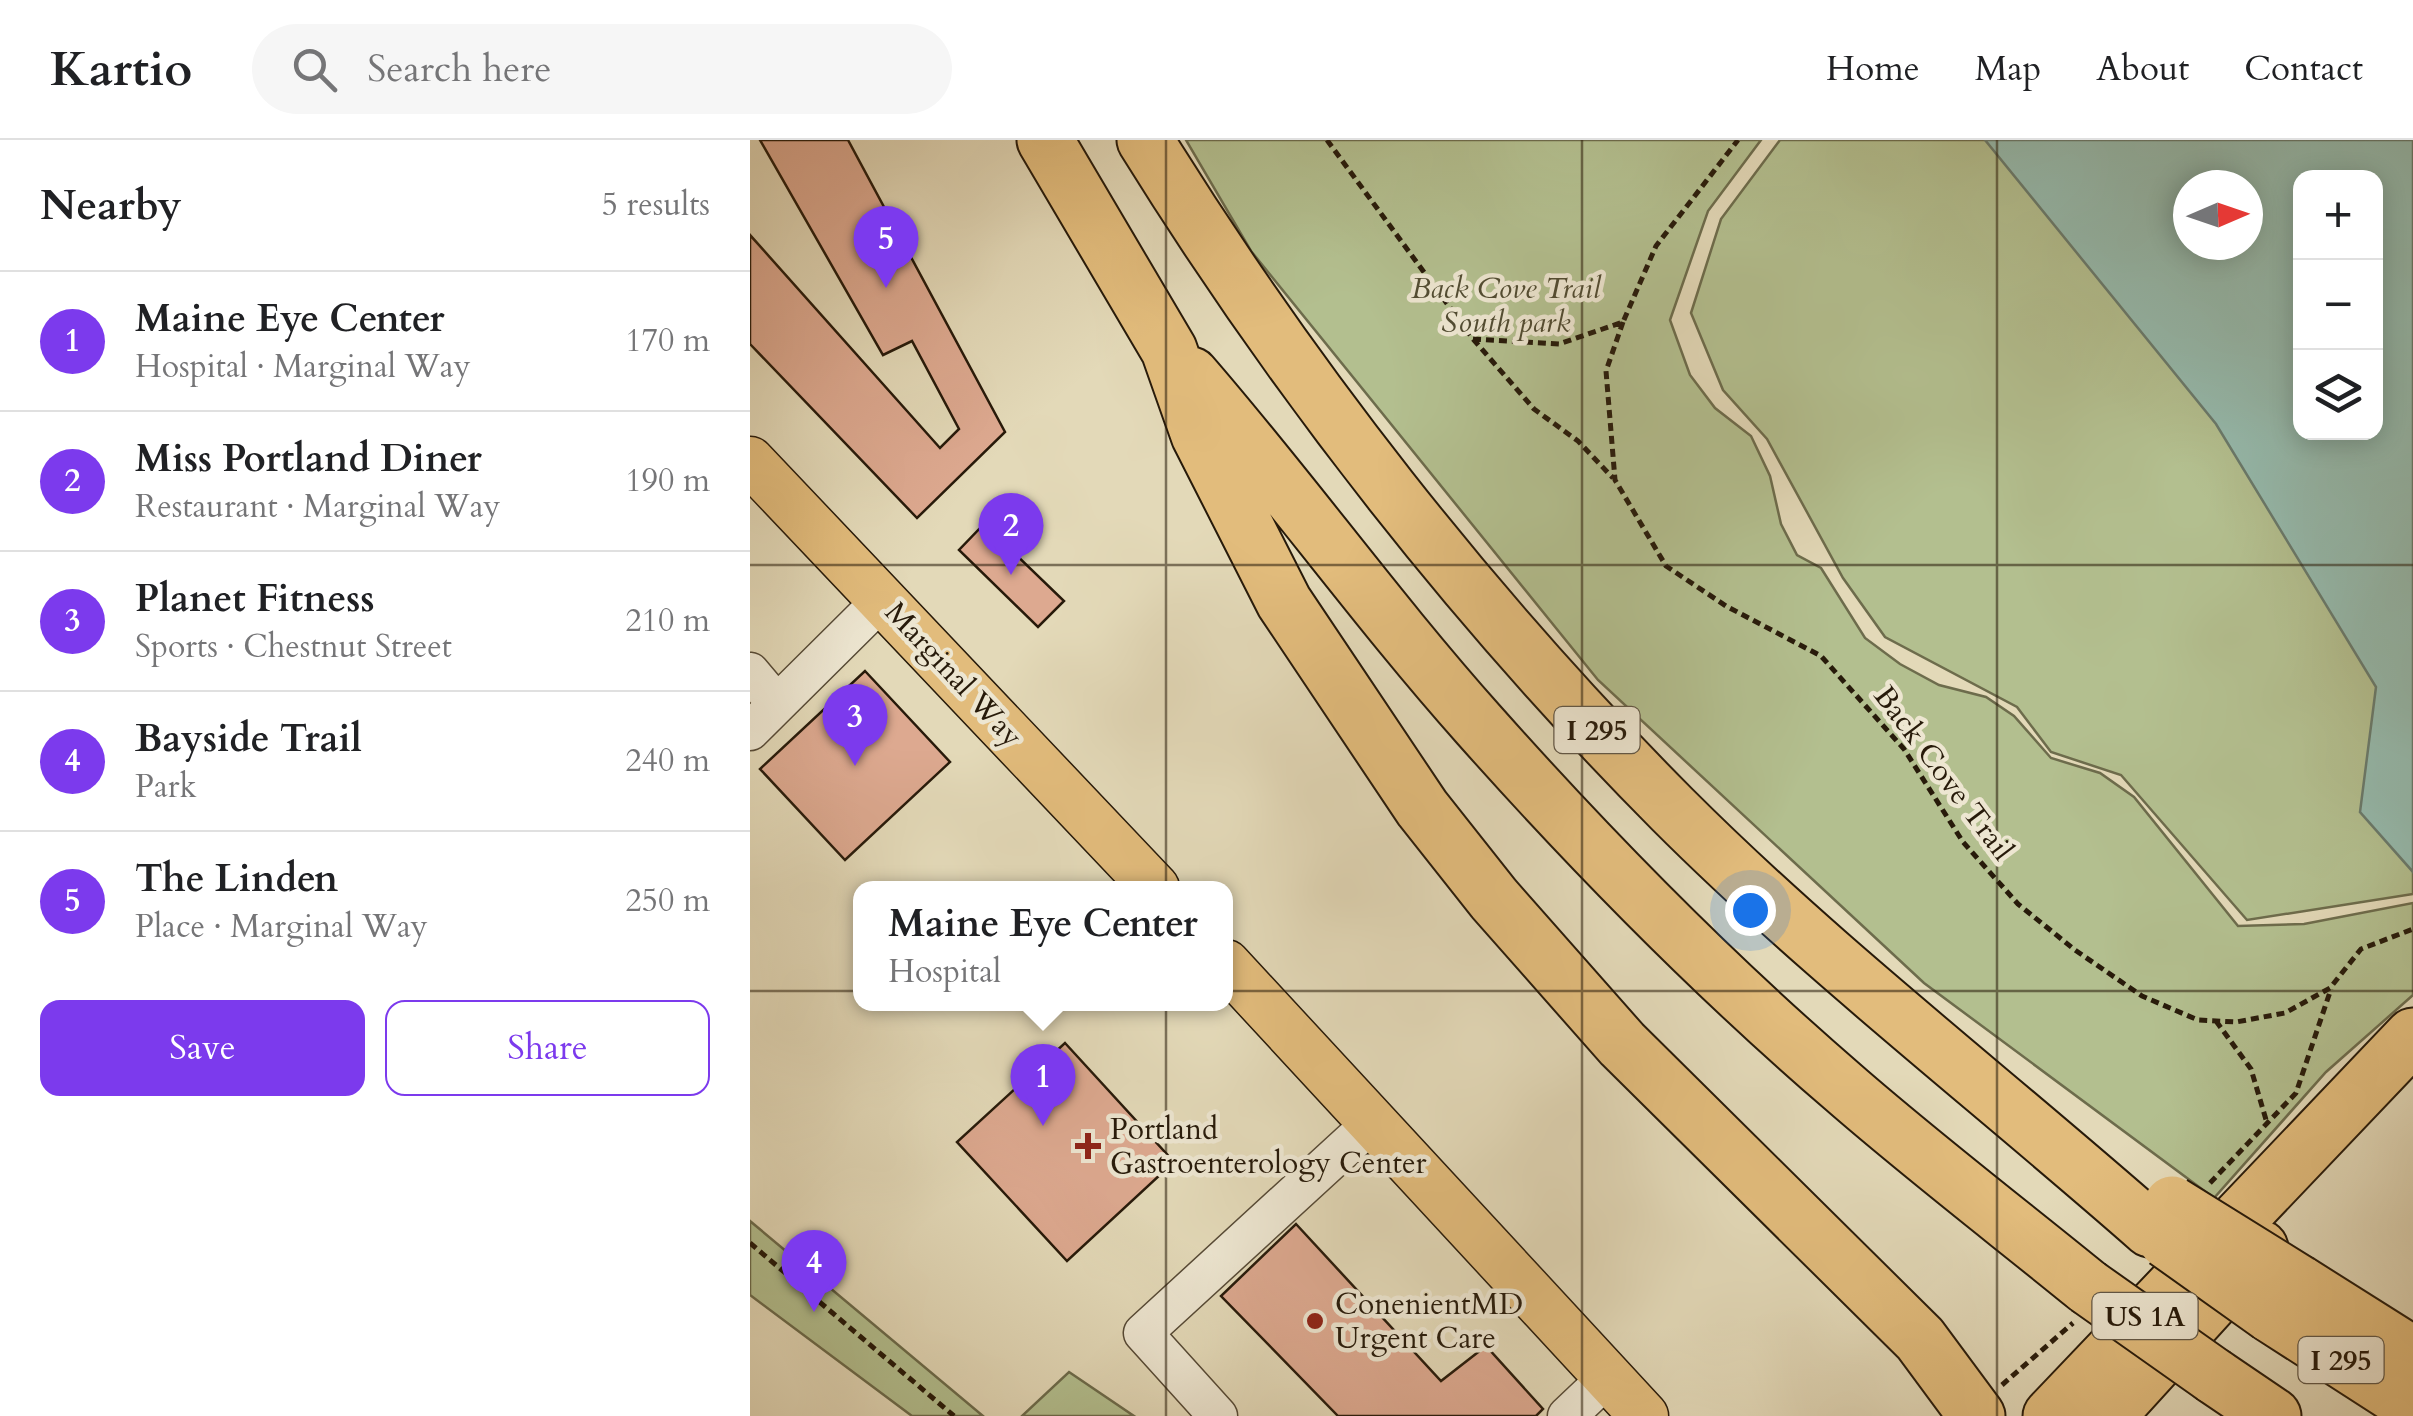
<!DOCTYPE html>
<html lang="en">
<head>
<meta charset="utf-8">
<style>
  :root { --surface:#fff; --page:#f6f6f6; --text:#202124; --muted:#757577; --line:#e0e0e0; --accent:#7c3aed }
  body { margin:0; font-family:Cardo,serif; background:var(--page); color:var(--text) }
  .controls { position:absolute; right:30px; top:30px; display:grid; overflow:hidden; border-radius:20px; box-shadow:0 5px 25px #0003 }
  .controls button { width:90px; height:90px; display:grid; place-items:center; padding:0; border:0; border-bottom:2px solid var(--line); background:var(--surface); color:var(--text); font:50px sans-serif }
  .compass { position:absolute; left:1423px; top:30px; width:90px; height:90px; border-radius:50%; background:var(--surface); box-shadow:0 5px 25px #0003; rotate:88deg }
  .you { position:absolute; left:1000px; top:770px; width:35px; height:35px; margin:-25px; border:8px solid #fff; border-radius:50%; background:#1a73e8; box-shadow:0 0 0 15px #1a73e833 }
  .badge { display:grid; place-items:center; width:65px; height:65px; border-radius:50%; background:var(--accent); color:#fff; font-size:32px; font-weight:700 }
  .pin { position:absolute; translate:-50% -82px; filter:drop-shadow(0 2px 5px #0008) }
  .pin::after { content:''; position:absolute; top:52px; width:35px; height:30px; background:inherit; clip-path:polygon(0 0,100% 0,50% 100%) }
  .popup { position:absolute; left:103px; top:741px; width:380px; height:130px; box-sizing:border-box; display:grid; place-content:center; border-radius:20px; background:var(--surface); filter:drop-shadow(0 2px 8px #0005); font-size:32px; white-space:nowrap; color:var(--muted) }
  .popup b { font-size:38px; color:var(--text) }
  .popup::after { content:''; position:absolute; left:50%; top:100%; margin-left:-20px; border:20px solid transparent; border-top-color:var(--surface) }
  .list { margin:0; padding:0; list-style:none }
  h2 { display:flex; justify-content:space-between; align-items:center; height:130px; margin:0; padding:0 40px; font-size:42px }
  h2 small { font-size:32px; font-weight:400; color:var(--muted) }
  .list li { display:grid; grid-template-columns:65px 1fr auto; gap:30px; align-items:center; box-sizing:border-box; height:140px; padding:0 40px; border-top:2px solid var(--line) }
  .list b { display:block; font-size:38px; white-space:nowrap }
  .list p { margin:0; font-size:32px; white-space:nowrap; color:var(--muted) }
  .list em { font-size:32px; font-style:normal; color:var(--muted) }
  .actions { display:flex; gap:20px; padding:30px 40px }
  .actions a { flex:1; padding:22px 0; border:2px solid var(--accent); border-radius:20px; text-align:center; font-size:35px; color:var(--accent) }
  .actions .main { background:var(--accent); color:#fff }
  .icon { flex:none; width:55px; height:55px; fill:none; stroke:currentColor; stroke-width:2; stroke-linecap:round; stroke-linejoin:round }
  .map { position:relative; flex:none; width:1663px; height:1276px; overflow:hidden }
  header { display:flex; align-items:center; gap:60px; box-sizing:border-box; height:140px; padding:0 50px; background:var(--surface); border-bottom:2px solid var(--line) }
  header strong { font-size:48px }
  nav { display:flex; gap:55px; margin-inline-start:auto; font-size:35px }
  .search { width:700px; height:90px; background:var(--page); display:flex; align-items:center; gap:25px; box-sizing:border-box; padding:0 35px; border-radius:55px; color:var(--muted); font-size:38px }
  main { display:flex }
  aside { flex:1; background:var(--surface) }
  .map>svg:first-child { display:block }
  .green { fill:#b3bf8f; stroke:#6d6c4c; stroke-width:2.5; fill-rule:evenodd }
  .water { fill:#95baad; stroke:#697a6c; stroke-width:2.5; fill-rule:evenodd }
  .building { fill:#dda990; stroke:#271a0a; stroke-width:2.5 }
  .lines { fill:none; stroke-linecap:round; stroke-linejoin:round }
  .minor-casing { stroke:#564a36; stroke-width:41 }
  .major-casing { stroke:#271a0a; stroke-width:51 }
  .highway-casing { stroke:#271a0a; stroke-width:59 }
  .path { stroke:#271a0a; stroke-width:5; stroke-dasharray:8 5; stroke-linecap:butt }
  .minor { stroke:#ede6d1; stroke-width:38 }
  .major { stroke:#e2bc7c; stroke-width:48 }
  .highway { stroke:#e2bc7c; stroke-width:55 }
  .highway-bridge-casing { stroke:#271a0a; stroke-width:59; stroke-linecap:butt }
  .highway-bridge { stroke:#e2bc7c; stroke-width:55 }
  .grid { fill:none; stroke:#271a0a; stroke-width:2.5; stroke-opacity:0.55 }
  .poi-dot { fill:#8f2418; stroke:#ede6d1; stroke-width:4 }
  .labels { text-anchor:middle; stroke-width:9; stroke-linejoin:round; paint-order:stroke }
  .shield { fill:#ede6d1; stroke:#625746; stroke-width:2.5 }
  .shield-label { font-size:28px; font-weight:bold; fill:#271a0a }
  .park-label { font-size:30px; font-style:italic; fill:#514c32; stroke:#ede6d1 }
  .street-label { font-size:30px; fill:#271a0a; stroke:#ede6d1 }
  .poi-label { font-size:30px; fill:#271a0a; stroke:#ede6d1; text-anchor:start }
</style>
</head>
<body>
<header>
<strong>Kartio</strong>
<div class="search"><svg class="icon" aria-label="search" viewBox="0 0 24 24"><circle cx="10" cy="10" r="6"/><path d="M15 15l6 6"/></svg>Search here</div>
<nav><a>Home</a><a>Map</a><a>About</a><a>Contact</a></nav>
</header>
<main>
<aside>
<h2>Nearby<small>5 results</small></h2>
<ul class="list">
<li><span class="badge">1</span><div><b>Maine Eye Center</b><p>Hospital · Marginal Way</p></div><em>170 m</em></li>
<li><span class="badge">2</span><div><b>Miss Portland Diner</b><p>Restaurant · Marginal Way</p></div><em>190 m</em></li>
<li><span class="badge">3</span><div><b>Planet Fitness</b><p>Sports · Chestnut Street</p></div><em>210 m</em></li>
<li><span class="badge">4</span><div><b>Bayside Trail</b><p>Park</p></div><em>240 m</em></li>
<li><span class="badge">5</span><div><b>The Linden</b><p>Place · Marginal Way</p></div><em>250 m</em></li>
</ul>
<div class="actions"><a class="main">Save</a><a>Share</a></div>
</aside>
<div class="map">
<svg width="1663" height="1276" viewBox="0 0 1663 1276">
  <rect width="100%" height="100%" fill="#e3d9b8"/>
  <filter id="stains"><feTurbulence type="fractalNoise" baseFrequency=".002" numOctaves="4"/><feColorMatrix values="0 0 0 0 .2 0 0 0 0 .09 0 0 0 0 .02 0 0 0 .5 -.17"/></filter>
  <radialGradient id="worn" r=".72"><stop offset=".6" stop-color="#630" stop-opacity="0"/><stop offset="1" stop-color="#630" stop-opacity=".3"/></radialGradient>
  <path class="green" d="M436,0H1011L958,71L920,180L940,235L965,268L1001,296L1020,336L1031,384L1047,415L1071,428L1115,498L1150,524L1189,545L1236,557L1264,576L1301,618L1350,633L1384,657L1488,786L1554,784L1663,763V855L1576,932L1464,1058L1174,843L848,540L501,111Z
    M1030,0H1663V754L1497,780L1371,635L1301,612L1267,567L1135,497L1093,438L1017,299L973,250L941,173L971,79ZM1550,38H1626V292H1550ZM1438,45H1498V105H1438Z
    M0,1081L233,1276H162L0,1155Z
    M319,1232L384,1276H272Z"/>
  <path class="water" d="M1235,0H1663V732L1610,672L1626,547L1466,284ZM1550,38H1626V292H1550ZM1438,45H1498V105H1438Z"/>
  <path class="building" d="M10,0H98L255,292L167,378L0,204V95L190,308L209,289L162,201L133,215Z
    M234,384L314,461L288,487L209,410Z
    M115,531L200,622L95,720L10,629Z
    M315,903L424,1022L317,1121L207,1002Z
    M546,1084L691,1241L736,1206L793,1269L786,1276H588L471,1156Z"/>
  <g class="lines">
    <defs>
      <path id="minor" d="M0,532L27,564
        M0,591L133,459
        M468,1276L393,1193L623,982
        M817,1276L856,1239"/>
      <path id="major" d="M0,321L405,748
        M476,824L894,1276"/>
      <path id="highway" d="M295,0L419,210L449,295L534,462L672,668L744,759L872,904L1170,1199L1227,1276
        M395,0C544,240 723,469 923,670C1072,819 1241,949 1400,1089
        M441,235C540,349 628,472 729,585C842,712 964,836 1093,947C1172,1016 1257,1081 1338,1147
        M1549,1143L1663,1215
        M1520,1174L1663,1266
        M1464,1236L1523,1276
        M1301,1276L1663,896
        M1357,1276L1510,1108"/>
    </defs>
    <use href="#minor" class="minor-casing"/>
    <use href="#major" class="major-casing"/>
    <use href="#highway" class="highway-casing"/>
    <path class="path" d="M577,0L723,199L784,269L828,301L863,338
      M873,182L856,231L865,340L916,426L976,466L1071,516L1154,609L1213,702L1268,764L1325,810L1392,856L1448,880L1486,882L1535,873L1580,848L1611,809L1663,789
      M723,199L809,204L873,182L906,106L988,0
      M1466,881L1501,929L1517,983
      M1460,1043L1546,953L1581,849
      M0,1103L204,1276
      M1252,1245L1323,1183"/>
    <use href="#minor" class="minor"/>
    <use href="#major" class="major"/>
    <use href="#highway" class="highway"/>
    <defs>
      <path id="highway-bridge" d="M1422,1064L1549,1143
        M1416,1100L1520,1174
        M1338,1147L1464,1236"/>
    </defs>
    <use href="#highway-bridge" class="highway-bridge-casing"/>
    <use href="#highway-bridge" class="highway-bridge"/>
  </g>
  <path class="grid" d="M416,0V1276M832,0V1276M1247,0V1276M0,425H1663M0,851H1663"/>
  <g class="poi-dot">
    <path d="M333 991h10v10h10v10h-10v10h-10v-10h-10v-10h10z"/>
    <circle cx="565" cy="1181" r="10"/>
  </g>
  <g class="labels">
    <g class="shield">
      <rect x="804.5" y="567" width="85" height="46" rx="8"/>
      <rect x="1342.5" y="1153" width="105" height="46" rx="8"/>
      <rect x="1548.5" y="1197" width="85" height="46" rx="8"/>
    </g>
    <g class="shield-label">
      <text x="847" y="600">I 295</text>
      <text x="1395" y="1186">US 1A</text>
      <text x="1591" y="1230">I 295</text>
    </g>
    <g class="park-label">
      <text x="756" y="158">Back Cove Trail<tspan x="756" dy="34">South park</tspan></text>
    </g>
    <g class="street-label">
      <text transform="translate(204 534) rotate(47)" y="10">Marginal Way</text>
      <text transform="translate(1194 633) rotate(53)" y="10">Back Cove Trail</text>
    </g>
    <g class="poi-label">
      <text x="360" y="999">Portland<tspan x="360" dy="34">Gastroenterology Center</tspan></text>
      <text x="585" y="1174">ConenientMD<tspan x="585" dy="34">Urgent Care</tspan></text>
    </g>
  </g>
  <rect width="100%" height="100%" filter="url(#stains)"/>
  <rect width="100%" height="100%" fill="url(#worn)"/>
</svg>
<div class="controls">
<button>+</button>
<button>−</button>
<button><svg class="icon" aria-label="layers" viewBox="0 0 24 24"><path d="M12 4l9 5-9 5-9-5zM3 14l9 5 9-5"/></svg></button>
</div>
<svg class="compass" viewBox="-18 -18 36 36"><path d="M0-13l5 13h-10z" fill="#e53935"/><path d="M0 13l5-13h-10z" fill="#757577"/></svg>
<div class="you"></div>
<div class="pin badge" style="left:293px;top:986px">1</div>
<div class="popup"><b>Maine Eye Center</b>Hospital</div>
<div class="pin badge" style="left:261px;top:435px">2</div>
<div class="pin badge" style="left:105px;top:626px">3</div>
<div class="pin badge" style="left:64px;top:1172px">4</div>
<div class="pin badge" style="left:136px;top:148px">5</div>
</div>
</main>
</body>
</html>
